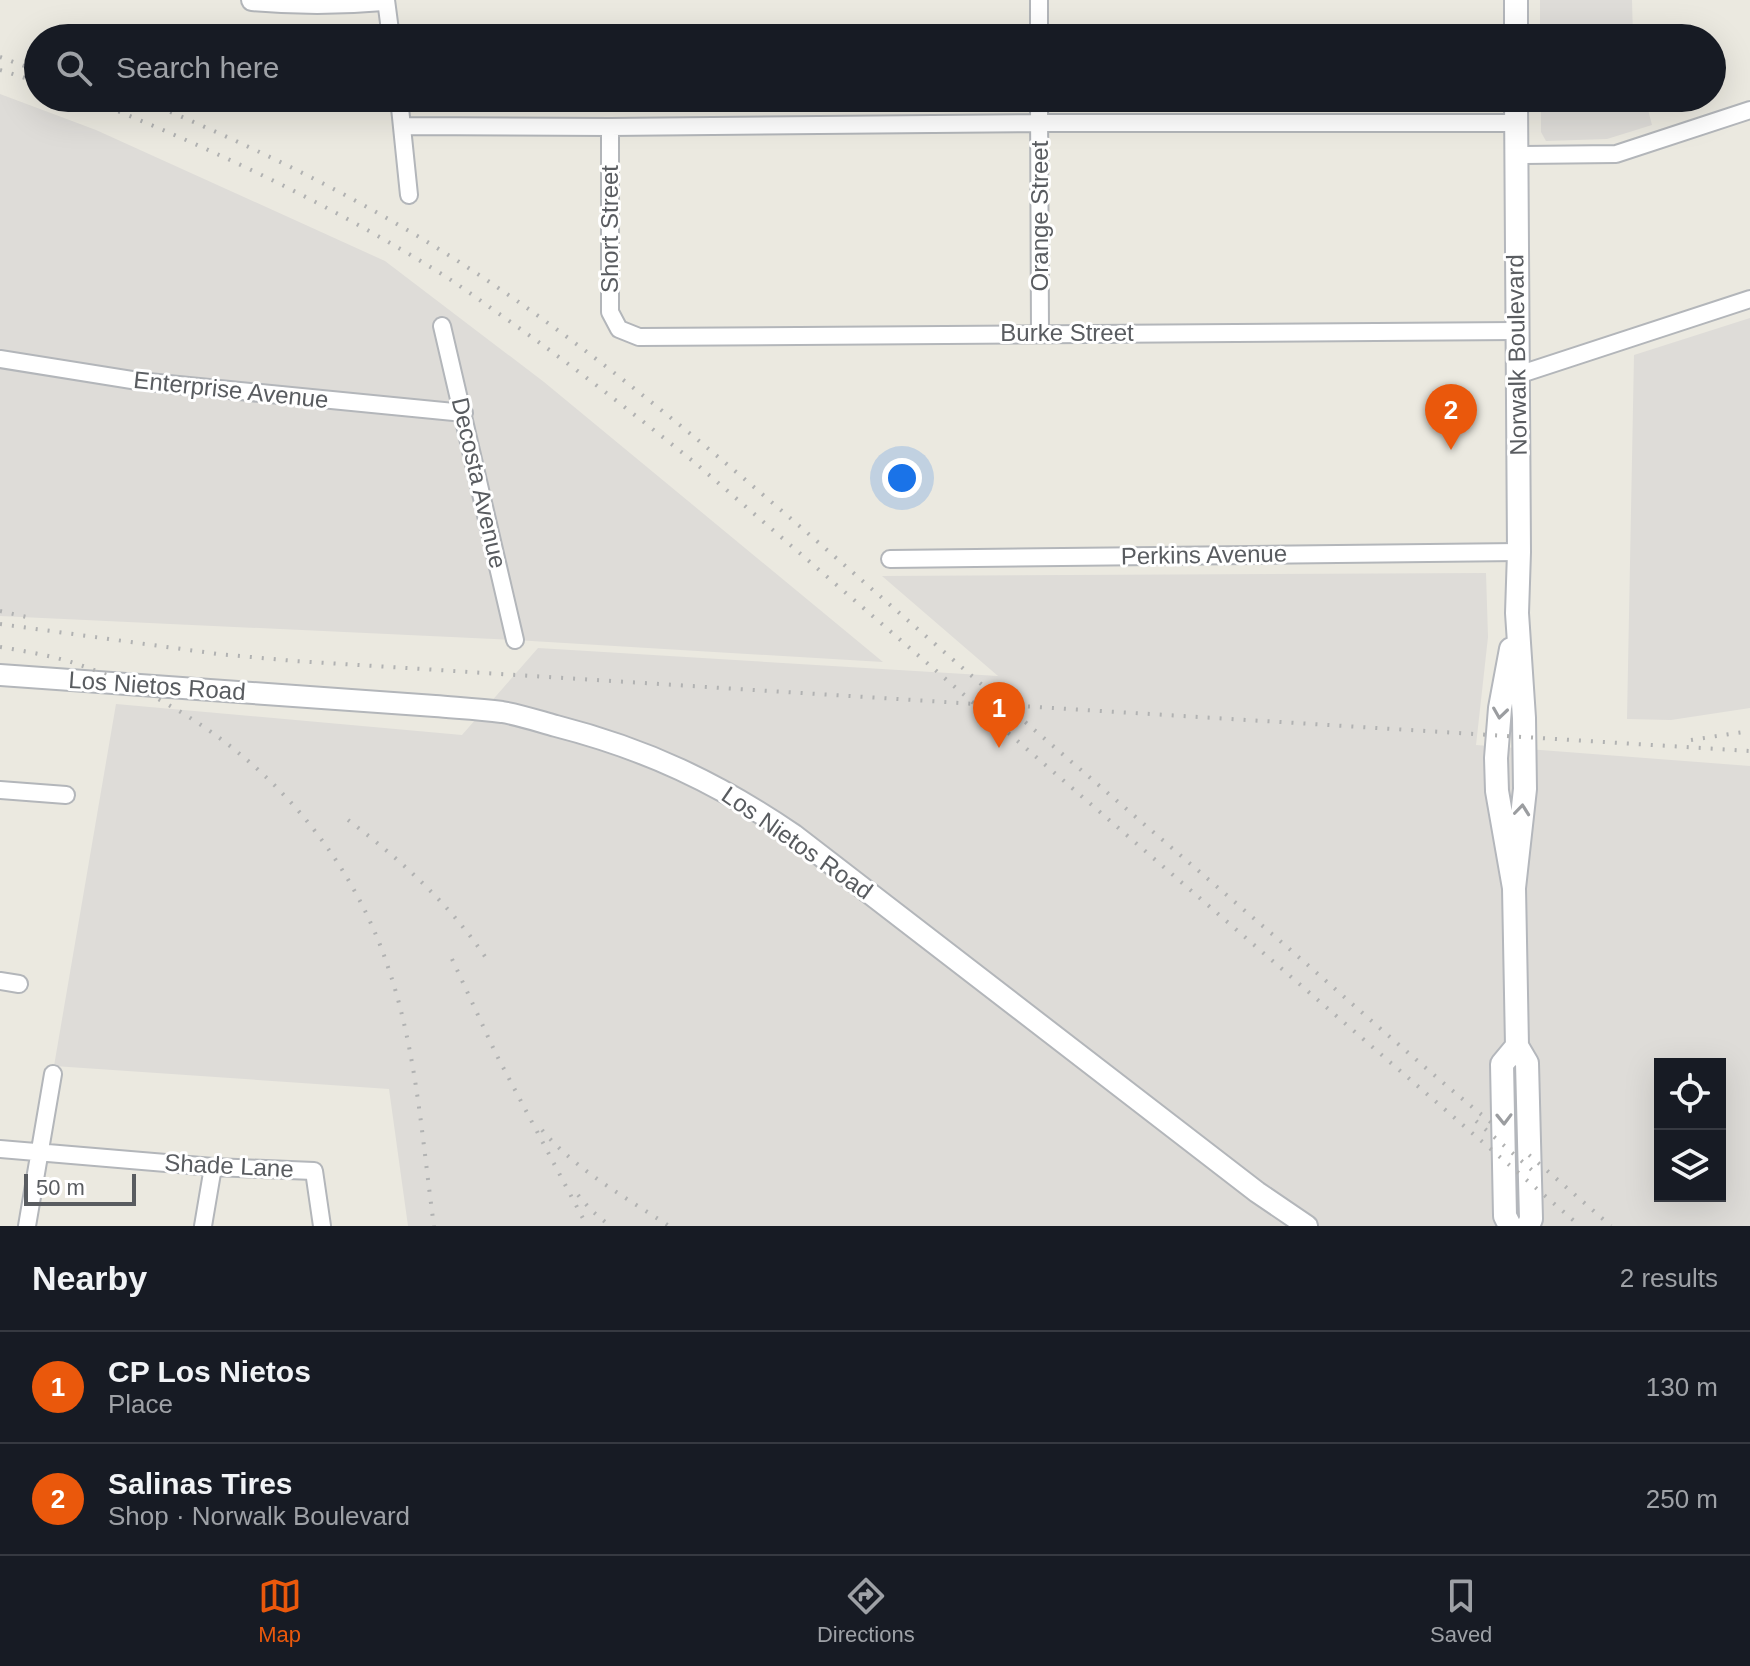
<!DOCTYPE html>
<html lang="en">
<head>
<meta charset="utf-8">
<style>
  :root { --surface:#171b24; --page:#242831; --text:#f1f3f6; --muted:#9ea1a6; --line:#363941; --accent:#ea580c }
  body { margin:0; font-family:Arial,sans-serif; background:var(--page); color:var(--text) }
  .controls { position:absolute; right:24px; bottom:24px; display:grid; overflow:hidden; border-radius:0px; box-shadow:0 8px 32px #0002 }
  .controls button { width:72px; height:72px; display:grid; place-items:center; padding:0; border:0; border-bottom:2px solid var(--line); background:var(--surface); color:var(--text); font:40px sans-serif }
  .scale { position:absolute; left:24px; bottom:20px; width:112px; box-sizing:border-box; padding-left:8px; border:4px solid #595c60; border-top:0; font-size:22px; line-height:28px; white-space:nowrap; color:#595c60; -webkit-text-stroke:6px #fff; paint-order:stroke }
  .you { position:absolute; left:902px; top:478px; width:28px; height:28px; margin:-20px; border:6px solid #fff; border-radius:50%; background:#1a73e8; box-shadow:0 0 0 12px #1a73e833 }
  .badge { display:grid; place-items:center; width:52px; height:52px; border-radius:50%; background:var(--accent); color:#fff; font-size:26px; font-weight:700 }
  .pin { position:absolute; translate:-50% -66px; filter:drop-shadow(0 2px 4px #0008) }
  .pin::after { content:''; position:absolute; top:42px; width:28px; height:24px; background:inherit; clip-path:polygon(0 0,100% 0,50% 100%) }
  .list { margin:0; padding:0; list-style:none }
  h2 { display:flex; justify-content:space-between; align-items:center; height:104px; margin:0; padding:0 32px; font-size:34px }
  h2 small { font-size:26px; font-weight:400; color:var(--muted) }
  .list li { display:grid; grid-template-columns:52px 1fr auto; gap:24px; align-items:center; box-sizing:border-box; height:112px; padding:0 32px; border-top:2px solid var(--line) }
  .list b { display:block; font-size:30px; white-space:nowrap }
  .list p { margin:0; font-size:26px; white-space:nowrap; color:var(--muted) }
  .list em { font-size:26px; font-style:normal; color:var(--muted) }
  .icon { flex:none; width:44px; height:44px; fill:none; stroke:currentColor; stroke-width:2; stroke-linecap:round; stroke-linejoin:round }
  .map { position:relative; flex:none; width:1750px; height:1226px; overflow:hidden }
  .search { position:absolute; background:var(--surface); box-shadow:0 8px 32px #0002; left:24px; right:24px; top:24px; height:88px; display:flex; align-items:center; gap:20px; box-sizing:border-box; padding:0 28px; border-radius:44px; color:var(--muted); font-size:30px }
  .sheet { height:328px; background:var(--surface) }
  nav { display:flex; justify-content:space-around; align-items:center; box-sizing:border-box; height:112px; border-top:2px solid var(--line); background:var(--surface); font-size:22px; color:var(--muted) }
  nav a { display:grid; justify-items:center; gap:4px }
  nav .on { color:var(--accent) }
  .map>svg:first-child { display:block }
  .industrial { fill:#dedcd8; fill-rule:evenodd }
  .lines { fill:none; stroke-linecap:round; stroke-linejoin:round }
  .minor-casing { stroke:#b3b6ba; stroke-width:20 }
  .tertiary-casing { stroke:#b3b6ba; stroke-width:24 }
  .secondary-casing { stroke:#b4b7bc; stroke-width:26 }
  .minor { stroke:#fff; stroke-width:16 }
  .tertiary { stroke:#fff; stroke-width:20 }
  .secondary { stroke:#fff; stroke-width:22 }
  .rail { stroke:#b1b2b2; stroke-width:4; stroke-dasharray:2 10; stroke-linecap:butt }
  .oneway { stroke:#9b9da0 }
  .labels { text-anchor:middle; stroke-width:6; stroke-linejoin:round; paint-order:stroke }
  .street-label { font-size:24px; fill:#595c60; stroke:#fff }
</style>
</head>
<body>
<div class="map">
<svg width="1750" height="1226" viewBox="0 0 1750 1226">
  <rect width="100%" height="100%" fill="#ebe9e0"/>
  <path class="industrial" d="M1540,0H1632L1633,38H1540Z
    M0,94L96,130L385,261L544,382L883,662L515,640L0,616Z
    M1541,98H1645L1652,125L1607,139L1546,141L1541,132Z
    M1750,318V708L1671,720L1627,719L1634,355Z
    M1486,573L1488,637L1476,745L1750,766V1226H408L389,1089L54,1066L116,704L462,735L538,648L998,676L882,576ZM1660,1064H1720V1196H1660Z"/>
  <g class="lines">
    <defs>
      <path id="minor" d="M386,0L391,38
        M1039,0V38
        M399,98L409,195
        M1039,98L1040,334
        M403,126L610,127L1040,123H1516
        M610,127V312L619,329L639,337L1517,331
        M1515,155L1616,154L1750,110
        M442,326L515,640
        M0,359L138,381L464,413
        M1518,375L1750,299
        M890,559L1519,552
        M0,790L66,795
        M0,981L19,984
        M0,1149L213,1167L314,1171L322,1226
        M27,1226L53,1074
        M203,1226L213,1167"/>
      <path id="tertiary" d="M252,0C296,4 338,4 383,0
        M0,675L435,706C458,708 480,709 502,712C520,715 538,721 556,726C646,749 718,783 794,835L1257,1192L1307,1226"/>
      <path id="secondary" d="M1516,0V38
        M1511,649L1500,708L1496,758L1497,791L1514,888L1517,1046L1527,1063L1531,1219L1528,1226
        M1514,888L1525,789L1524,718L1517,613L1519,552L1516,98
        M1510,1226L1505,1216L1502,1064L1517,1046"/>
    </defs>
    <use href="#minor" class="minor-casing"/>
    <use href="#tertiary" class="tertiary-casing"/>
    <use href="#secondary" class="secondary-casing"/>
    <use href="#minor" class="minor"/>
    <use href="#tertiary" class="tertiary"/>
    <use href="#secondary" class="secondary"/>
    <path class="rail" d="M0,57L38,71
      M0,70L38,82
      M85,98C207,146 328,203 440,273C459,285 477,298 495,311C564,359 629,410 694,462L1580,1226
      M137,98C261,149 383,209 494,285C645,388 782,511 920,631C1035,731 1150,829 1265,928C1341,993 1415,1061 1493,1124
      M0,611L31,618
      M0,624L218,654L295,661L976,704
      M0,647C24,651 48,655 71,662C218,709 341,822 389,970C417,1053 422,1140 434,1226
      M1004,705L1750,751
      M1691,740L1750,731
      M348,820C401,860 451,905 488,961
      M452,959L496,1054L587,1226
      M1476,1121L1533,1171
      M542,1130C576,1170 625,1197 669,1226
      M1529,1155L1611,1226
      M578,1195L591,1210L610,1226"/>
  </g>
  <defs><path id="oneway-chevron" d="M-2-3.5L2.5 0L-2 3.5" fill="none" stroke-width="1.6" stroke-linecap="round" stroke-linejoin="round" transform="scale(2)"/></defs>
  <g class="oneway">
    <use href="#oneway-chevron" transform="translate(1500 713) rotate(98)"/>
    <use href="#oneway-chevron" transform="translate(1522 810) rotate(-84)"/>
    <use href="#oneway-chevron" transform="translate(1504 1119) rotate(89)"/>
  </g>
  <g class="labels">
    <g class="street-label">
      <text transform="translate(1040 216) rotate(-90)" y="8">Orange Street</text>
      <text transform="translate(610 229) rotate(-90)" y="8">Short Street</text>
      <text x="1067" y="341">Burke Street</text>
      <text transform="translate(1517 355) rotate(-91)" y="8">Norwalk Boulevard</text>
      <text transform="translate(231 390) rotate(6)" y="8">Enterprise Avenue</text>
      <text transform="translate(479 483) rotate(77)" y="8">Decosta Avenue</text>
      <text transform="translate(1204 555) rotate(-1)" y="8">Perkins Avenue</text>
      <text transform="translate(157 686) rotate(4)" y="8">Los Nietos Road</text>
      <text transform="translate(797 843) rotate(35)" y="8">Los Nietos Road</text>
      <text transform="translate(229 1166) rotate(3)" y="8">Shade Lane</text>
    </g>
  </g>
</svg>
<div class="controls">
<button><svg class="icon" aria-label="locate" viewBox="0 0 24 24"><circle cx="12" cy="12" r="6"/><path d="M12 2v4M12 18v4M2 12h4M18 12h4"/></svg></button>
<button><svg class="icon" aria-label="layers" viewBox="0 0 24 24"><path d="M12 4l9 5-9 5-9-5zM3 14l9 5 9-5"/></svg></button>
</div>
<div class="scale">50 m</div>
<div class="you"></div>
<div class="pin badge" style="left:999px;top:748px">1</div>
<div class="pin badge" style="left:1451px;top:450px">2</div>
<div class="search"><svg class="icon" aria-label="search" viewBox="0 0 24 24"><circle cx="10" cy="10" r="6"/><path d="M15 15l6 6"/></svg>Search here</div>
</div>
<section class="sheet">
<h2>Nearby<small>2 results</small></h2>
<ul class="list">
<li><span class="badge">1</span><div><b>CP Los Nietos</b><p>Place</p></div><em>130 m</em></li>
<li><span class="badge">2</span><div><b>Salinas Tires</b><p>Shop · Norwalk Boulevard</p></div><em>250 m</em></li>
</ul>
</section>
<nav>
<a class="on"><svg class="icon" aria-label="map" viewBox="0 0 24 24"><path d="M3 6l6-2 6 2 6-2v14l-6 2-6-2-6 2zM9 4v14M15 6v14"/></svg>Map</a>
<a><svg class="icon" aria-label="directions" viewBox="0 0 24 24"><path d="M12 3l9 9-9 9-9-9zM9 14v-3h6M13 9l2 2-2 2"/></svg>Directions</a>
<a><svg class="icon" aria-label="saved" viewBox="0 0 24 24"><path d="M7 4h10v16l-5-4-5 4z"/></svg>Saved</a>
</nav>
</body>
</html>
